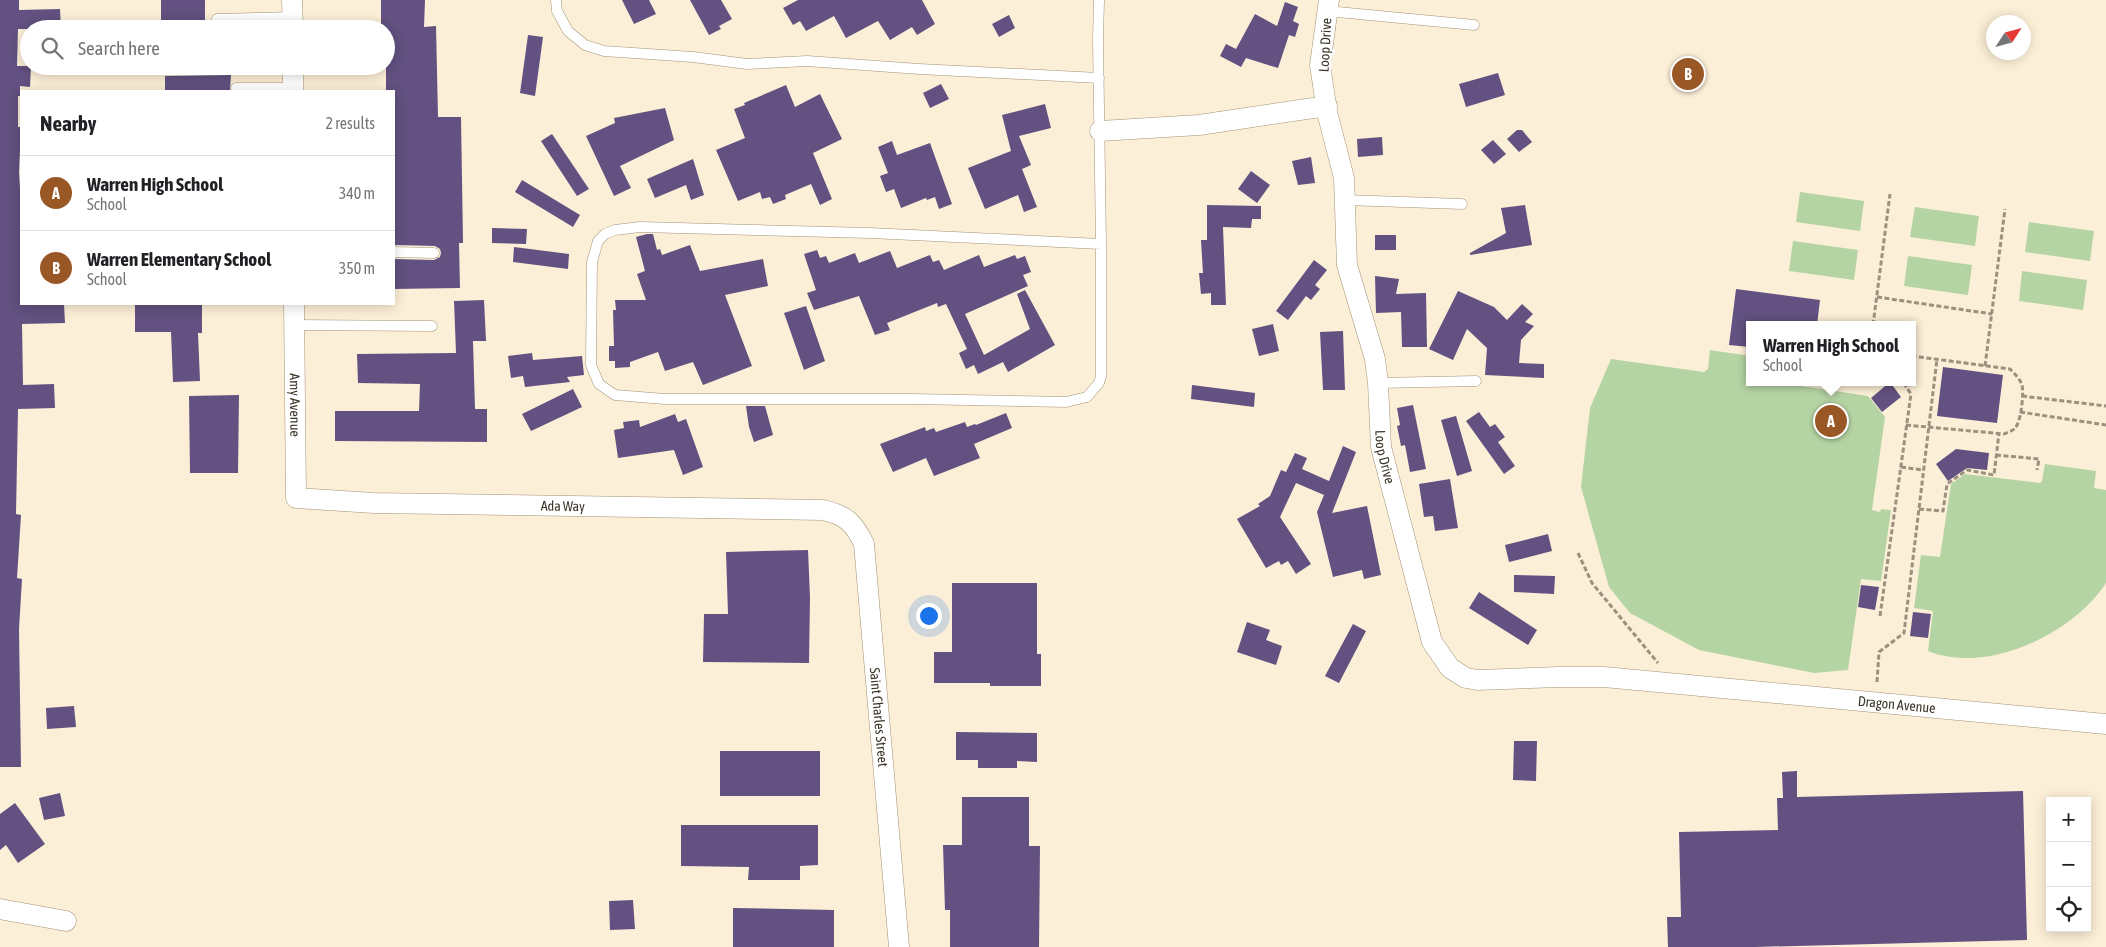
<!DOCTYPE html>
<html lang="en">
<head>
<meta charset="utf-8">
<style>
  :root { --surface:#fff; --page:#f6f6f6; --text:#202124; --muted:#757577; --line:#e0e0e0; --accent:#9a5726 }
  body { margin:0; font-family:"Asap Condensed",sans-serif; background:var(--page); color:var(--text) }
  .controls { position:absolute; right:15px; bottom:15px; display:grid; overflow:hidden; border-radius:0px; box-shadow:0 2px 12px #0003 }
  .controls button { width:45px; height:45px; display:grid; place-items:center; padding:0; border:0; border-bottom:1px solid var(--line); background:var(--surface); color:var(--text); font:25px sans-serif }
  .compass { position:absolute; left:1986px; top:15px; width:45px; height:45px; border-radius:50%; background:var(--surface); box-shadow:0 2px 12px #0003; rotate:54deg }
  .you { position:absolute; left:928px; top:615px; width:18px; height:18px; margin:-12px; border:4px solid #fff; border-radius:50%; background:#1a73e8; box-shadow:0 0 0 8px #1a73e833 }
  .badge { display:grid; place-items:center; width:32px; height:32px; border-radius:50%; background:var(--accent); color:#fff; font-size:16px; font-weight:700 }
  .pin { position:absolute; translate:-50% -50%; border:2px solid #fff; box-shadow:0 1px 5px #0006 }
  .popup { position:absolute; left:1746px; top:321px; width:170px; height:65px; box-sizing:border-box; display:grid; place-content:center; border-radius:0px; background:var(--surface); filter:drop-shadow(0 1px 4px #0005); font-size:16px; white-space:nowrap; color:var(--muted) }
  .popup b { font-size:19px; color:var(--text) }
  .popup::after { content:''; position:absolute; left:50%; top:100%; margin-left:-10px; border:10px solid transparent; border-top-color:var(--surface) }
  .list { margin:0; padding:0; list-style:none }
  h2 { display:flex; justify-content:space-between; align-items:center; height:65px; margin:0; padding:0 20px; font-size:21px }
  h2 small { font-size:16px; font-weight:400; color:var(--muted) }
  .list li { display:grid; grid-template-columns:32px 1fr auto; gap:15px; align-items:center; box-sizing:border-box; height:75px; padding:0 20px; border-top:1px solid var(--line) }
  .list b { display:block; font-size:19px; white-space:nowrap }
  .list p { margin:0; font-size:16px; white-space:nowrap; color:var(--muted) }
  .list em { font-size:16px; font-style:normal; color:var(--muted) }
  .icon { flex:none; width:28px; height:28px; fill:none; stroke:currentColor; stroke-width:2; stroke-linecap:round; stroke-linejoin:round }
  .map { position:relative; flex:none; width:2106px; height:947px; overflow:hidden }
  .search { position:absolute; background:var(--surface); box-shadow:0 2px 12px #0003; left:20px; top:20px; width:375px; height:55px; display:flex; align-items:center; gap:12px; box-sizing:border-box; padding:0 18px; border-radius:28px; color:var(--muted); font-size:19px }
  .panel { position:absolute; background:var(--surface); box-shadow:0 2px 12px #0003; left:20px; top:90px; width:375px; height:215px; border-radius:0px }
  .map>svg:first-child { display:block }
  .green { fill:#b5d4a3 }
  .building { fill:#625181 }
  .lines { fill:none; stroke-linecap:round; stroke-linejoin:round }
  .lane-casing { stroke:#a29377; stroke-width:11 }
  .street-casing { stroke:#a29377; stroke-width:21 }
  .path { stroke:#9a917f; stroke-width:3; stroke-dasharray:5 2.5; stroke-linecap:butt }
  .lane { stroke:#fff; stroke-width:10 }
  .street { stroke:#fff; stroke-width:20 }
  .labels { text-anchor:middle; stroke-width:5; stroke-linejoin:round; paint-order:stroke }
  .street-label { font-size:14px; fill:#3b3529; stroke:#fff }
</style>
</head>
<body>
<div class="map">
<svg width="2106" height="947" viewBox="0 0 2106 947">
  <rect width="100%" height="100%" fill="#fcefd7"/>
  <path class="green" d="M1800,192L1864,201L1860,231L1796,222Z
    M1915,207L1979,216L1975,246L1910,237Z
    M2029,222L2094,231L2090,261L2025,252Z
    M1793,241L1858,250L1854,280L1789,271Z
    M1908,256L1972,265L1968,295L1904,286Z
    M2022,271L2087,280L2083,310L2019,301Z
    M1710,350L1750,356V382H1775L1868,396L1885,417L1872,510L1880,512L1881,509L1891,510L1881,581L1861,579L1848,670L1814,673L1699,650L1630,613L1609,587L1581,487L1590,408L1611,359L1704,372L1708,369Z
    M2045,464L2096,471L2094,488L2106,490V583C2073,634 1987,675 1928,651L1933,611L1914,608L1921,555L1940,557L1951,484L1965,474L2040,483L2042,481Z"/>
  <path class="building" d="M0,0H19V10L60,9L61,29H18L17,66H31L30,87L20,86V96H18V127H21L19,172L21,205L20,305L64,304L65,323L22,324L23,385L54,384L55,408L18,409L16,514L21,515L17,578L22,579L19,629L21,767H0Z
    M161,0H205V29H161Z
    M381,0H425L424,27L436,26L438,117H461L463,243H459L460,288L394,289V259L434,260L440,257L441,253L440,249L435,246L394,245V91H386V29H381Z
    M622,0H649L656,14L634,24Z
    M690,0H721L732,19L719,26L721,29L709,35Z
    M798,0H922L935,24L917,35L912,27L890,40L878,21L846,38L834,16L806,31L800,21L793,25L783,8Z
    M1285,2L1298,7L1293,21L1299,24L1295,37L1289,35L1278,68L1246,58L1241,67L1220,56L1226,44L1236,49L1255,14L1277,26Z
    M1009,15L1015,28L999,37L992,24Z
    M528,35L543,37L535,96L520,93Z
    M1498,73L1505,95L1466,107L1459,84Z
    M231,75L230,91H165V76Z
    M941,84L949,99L930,108L923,93Z
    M786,85L795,107L820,94L842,139L813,153L832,199L820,205L811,184L785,195L786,199L773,204L770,197L762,199L760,192L738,201L716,150L745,138L734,109L745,105L744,103Z
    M1045,104L1051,128L1019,136L1031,165L1022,169L1037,207L1024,212L1018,195L985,209L968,168L1011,151L1002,115Z
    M665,108L674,140L620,166L631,188L614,196L586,136L615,123L614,118Z
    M1517,130H1522L1532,142L1519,152L1507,139Z
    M552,134L589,189L577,196L541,141Z
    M1382,137L1383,155L1358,157L1357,139Z
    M1493,140L1506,154L1494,164L1481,150Z
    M892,141L897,155L930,143L952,204L939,209L935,197L927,200L926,198L901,208L894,189L886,192L880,176L888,173L878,147Z
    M1311,157L1315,183L1298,185L1292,161Z
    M693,159L704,195L691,200L686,185L655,198L647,179Z
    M1251,171L1270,185L1257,203L1238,189Z
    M522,180L580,215L573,227L515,192Z
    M1207,205L1261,206V219H1252L1251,228L1223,227L1226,305H1211V293L1201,294L1199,273H1203L1201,240H1207Z
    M1525,205L1532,245L1470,255V253L1506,233L1501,208Z
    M492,228L527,229L526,244L492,243Z
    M647,234H653L657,250L660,249L662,255L690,245L700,271L763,259L768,286L725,295L752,366L703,385L693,362L665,371L658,352L630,362V367L615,368V361H609V346H614L613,310H616L615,300H646L637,274L645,271L636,237Z
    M1375,235H1396V250H1375Z
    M514,247L569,254L568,269L513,262Z
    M817,250L820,258L826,256L829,263L855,253L859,263L890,251L897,268L930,255L933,262L939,260L944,270L979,255L984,267L1015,255L1017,259L1025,256L1031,272L1023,275L1028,286L965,314L984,355L1030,329L1017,294L1025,290L1055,345L1008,372L1003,362L978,374L974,365L966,369L959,353L967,349L946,304L938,307L937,303L887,323L890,330L875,335L859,296L814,310L807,293L816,290L804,254Z
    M1314,260L1327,270L1315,285L1320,289L1311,300L1306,296L1288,320L1276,311Z
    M1375,276L1399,279L1396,294L1426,293L1427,347H1402L1401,312L1376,313Z
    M1736,289L1820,300L1817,325H1750V347L1729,345Z
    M1458,291L1494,307L1507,320L1522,304L1533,314L1525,322L1534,326L1521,340L1519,363L1544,364V378L1485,375L1487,348L1467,329L1453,360L1429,349Z
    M484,300L486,341H473L475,409H487V442L335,441V411H419L420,384L358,383L357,354L456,353L454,301Z
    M135,304H202V333H198L200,381L173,382L171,332H135Z
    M806,306L825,361L804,370L784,313Z
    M1273,324L1279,351L1259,356L1252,329Z
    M1343,331L1345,390H1323L1320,332Z
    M532,353L533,360L582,356L584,375L567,377L570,382L525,387L523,376L511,378L508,356Z
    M1943,367L2003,375L1997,423L1937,416Z
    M1890,382L1901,397L1882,412L1871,398Z
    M1192,385L1255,393L1254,407L1191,399Z
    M573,389L582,407L531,431L522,414Z
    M239,395L238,473H190L189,396Z
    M1413,405L1426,469L1410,472L1405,445L1401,446L1397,426L1400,425L1397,408Z
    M746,406H765L773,435L754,442L749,427Z
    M1479,412L1490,427L1495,424L1505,437L1498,442L1515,466L1504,474L1466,421Z
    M1006,413L1012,428L974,444L980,458L934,476L926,458L893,472L880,444L925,427L926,431L934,428L936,432L965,422L967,427L975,424L976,425Z
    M675,414L678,422L686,419L703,467L683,475L674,450L618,458L614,430L624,428L623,422L639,420L640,427Z
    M1456,416L1472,471L1457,476L1441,420Z
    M1343,446L1356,452L1332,513L1367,506L1381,575L1364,579L1362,570L1333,577L1317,512L1324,495L1296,483L1280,517L1311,564L1296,574L1288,561L1281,565L1279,561L1266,568L1237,519L1260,506L1258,504L1270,496L1281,470L1286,472L1295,453L1307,458L1302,469L1329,481Z
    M1956,449L1989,453L1987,470L1967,468L1948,481L1936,464Z
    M1450,479L1458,528L1435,531L1433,516L1424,517L1419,484Z
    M1548,534L1552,551L1509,562L1505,545Z
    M808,550L810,597L809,663L703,662L704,614H728L726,552Z
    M1514,575L1555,576L1554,594L1514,592Z
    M952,583H1037V654H1041V686H990V683H934V652H952Z
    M1861,585L1879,587L1875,610L1858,607Z
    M1479,592L1537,630L1528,645L1469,608Z
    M1913,612L1931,614L1928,638L1910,636Z
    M1247,622L1270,630L1266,640L1282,646L1276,665L1237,652Z
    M1353,624L1366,631L1339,683L1325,676Z
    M74,706L76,727L47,729L46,708Z
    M956,732L1037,733V762L1017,761V768H978V760H956Z
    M1514,741H1537L1536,781L1513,780Z
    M720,751H820V796H720Z
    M1797,771V797L2023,791L2027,940L1755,947H1668L1667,917H1681L1679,832L1778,830L1777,798H1783L1782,772Z
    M60,793L65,816L44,820L39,798Z
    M962,797H1029V846H1040L1039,947H950V910H945L943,845H962Z
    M15,803L45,844L18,863L6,845L0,850V814Z
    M681,825H818V865L800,866V880H748L749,867L681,866Z
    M633,900L635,929L610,930L609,901Z
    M733,908L834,910V947H733Z"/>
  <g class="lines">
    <defs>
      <path id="lane" d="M556,0L557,11L568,31L585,45L604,51L693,57L747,64L807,61L919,69L1099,78
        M1099,0L1098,40L1101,244
        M1327,11L1474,25
        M217,19L293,17
        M236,88H293
        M1345,200L1462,204
        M640,227L870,233L1101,244V376L1099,383L1087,397L1066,402L912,399H665L615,395L599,384L591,365L592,262L598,241L605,234L615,230Z
        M394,252L434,253
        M294,325L432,326
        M1378,383L1476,381"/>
      <g id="street">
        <path d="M292,0L293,29"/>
        <path id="s1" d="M1329,0L1320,65L1327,112L1344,178L1347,265L1375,359L1378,383L1381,447L1432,642L1450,668L1466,678L1478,680L1559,677H1604L2106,724"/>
        <path d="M293,66V91"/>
        <path d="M1100,131L1199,125L1327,106"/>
        <path id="s2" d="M294,304L296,498L374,503L823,510C846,515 854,523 864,544L899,947"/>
        <path d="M0,909L66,921"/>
      </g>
    </defs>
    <use href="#lane" class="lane-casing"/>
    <use href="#street" class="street-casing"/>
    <path class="path" d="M1877,297L1992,314
      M1873,325L1890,194
      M1985,366L2005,209
      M2022,396L2106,406
      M2020,412L2106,425
      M1906,425L2004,434C2008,432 2013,431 2015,428C2021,423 2024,393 2022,385C2020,379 2015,374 2010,369L1912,356
      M1996,455L2039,459L2037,470
      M1901,467L1923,470
      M1919,509L1943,511L1947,484L1967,470L1994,475L1999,433
      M1578,553L1592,583L1658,663
      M1880,616L1911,394L1903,382
      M1877,682L1879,652L1904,633L1937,359"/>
    <use href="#lane" class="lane"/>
    <use href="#street" class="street"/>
  </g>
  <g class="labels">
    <g class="street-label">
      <text transform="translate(1325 45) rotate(-87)" y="5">Loop Drive</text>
      <text dy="5" stroke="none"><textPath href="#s2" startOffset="101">Amy Avenue</textPath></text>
      <text dy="5" stroke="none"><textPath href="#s1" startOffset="465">Loop Drive</textPath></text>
      <text dy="5" stroke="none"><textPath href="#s2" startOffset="461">Ada Way</textPath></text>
      <text dy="5" stroke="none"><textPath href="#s1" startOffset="1139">Dragon Avenue</textPath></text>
      <text dy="5" stroke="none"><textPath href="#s2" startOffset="951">Saint Charles Street</textPath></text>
    </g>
  </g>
</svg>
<div class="controls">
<button>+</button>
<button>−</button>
<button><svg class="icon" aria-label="locate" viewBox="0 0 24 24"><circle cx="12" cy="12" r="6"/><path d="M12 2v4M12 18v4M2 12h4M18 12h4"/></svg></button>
</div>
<svg class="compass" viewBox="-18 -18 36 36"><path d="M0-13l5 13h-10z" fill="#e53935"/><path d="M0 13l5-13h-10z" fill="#757577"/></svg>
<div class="you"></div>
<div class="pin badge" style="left:1831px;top:421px">A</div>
<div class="popup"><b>Warren High School</b>School</div>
<div class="pin badge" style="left:1688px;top:74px">B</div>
<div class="search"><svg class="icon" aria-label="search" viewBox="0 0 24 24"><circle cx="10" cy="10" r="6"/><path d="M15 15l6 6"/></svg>Search here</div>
<section class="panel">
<h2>Nearby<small>2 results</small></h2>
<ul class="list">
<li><span class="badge">A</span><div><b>Warren High School</b><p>School</p></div><em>340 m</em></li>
<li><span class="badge">B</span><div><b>Warren Elementary School</b><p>School</p></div><em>350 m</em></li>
</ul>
</section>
</div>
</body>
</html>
